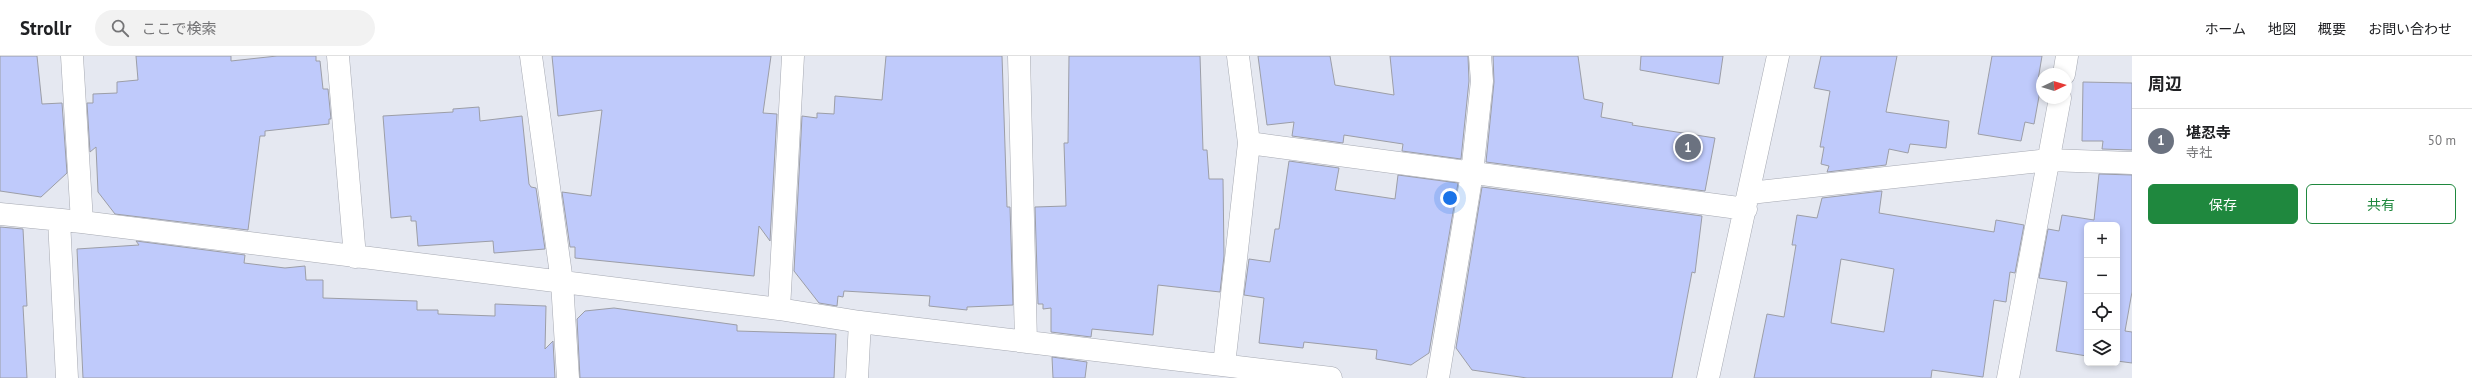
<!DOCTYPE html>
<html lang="ja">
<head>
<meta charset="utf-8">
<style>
  :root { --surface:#fff; --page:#f2f2f2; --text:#202124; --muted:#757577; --line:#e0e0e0; --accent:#1f883e }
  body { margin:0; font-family:"PT Sans","Noto Sans JP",sans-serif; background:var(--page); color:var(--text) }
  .controls { position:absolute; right:12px; bottom:12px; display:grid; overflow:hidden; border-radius:6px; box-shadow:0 2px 6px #0003 }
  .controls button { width:36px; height:36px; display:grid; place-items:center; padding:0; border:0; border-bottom:1px solid var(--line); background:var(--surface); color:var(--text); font:20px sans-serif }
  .compass { position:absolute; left:2036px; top:12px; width:36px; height:36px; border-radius:50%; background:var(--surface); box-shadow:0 2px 6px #0003; rotate:86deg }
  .you { position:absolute; left:1450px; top:142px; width:14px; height:14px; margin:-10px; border:3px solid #fff; border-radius:50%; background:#1a73e8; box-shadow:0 0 0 6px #1a73e833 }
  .badge { display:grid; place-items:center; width:26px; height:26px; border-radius:50%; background:var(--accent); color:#fff; font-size:13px; font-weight:700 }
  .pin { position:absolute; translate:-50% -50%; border:2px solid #fff; box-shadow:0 1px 4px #0006 }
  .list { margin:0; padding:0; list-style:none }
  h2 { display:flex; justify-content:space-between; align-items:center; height:52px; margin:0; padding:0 16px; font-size:17px }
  h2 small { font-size:13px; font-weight:400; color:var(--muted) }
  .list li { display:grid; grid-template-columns:26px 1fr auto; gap:12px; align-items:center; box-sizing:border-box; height:64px; padding:0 16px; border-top:1px solid var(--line) }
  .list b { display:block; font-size:15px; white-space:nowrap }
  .list p { margin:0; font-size:13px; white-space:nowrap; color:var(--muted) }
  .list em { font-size:13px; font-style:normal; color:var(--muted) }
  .actions { display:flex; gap:8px; padding:12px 16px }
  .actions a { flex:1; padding:9px 0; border:1px solid var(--accent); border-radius:6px; text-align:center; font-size:14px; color:var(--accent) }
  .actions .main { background:var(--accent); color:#fff }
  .icon { flex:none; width:22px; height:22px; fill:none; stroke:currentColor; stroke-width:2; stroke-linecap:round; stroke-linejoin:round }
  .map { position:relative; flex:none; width:2132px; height:322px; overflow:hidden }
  header { display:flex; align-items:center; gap:24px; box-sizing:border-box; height:56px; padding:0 20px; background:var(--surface); border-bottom:1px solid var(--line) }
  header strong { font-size:19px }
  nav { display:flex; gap:22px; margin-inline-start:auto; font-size:14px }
  .search { width:280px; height:36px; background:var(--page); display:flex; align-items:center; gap:10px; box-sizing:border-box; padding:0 14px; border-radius:22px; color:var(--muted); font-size:15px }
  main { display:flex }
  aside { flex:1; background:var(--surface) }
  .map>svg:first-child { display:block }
  .building { fill:#bfcafb; stroke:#9c9ea7; fill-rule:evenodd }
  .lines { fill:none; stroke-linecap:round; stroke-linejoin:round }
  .minor-casing { stroke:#a6a9b2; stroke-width:23 }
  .minor { stroke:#fff; stroke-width:22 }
</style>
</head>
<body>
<header>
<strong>Strollr</strong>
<div class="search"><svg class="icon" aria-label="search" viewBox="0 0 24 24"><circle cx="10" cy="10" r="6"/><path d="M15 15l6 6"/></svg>ここで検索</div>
<nav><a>ホーム</a><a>地図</a><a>概要</a><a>お問い合わせ</a></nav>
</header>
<main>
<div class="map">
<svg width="2132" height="322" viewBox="0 0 2132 322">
  <rect width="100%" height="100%" fill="#e5e8f1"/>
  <path class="building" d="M0,0H37L42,48L62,47L67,117L41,141L0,135Z
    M136,0H231V5L277,0H316V5H320L323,33H328L331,63H329V68L265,75V80H260L248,174L115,158L98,136L96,91L90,96L87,47H93V38L117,37V26L138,24Z
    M552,0H771L763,57L777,58L770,185L759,170L754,220L575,202V191H570L562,136L591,140L602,54L558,60Z
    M886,0H1002L1007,151H1010L1013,249L967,251V254L929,250L930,240L844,235L843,241L838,240L837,250L819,247L794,215L802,60L817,62V57L834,58L835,40L882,44Z
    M1069,0H1200L1203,94H1207L1209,123H1223L1224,200L1220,236L1158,229L1153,279L1092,273L1091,281L1051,276V252L1043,253V248H1038L1035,151L1066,150L1064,87H1068Z
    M1258,0H1330L1335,29L1394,39L1390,0H1468L1469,25L1461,103L1402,95L1403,88L1344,79L1343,87L1292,80L1294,66L1267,69Z
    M1493,0H1578L1584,43L1603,47L1601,61L1633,67L1632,69L1715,82L1705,135L1486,106L1494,26Z
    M1641,0H1723L1719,28L1640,14Z
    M1821,0H1897L1886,56L1949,65L1946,92L1910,88L1908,97L1889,93L1886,109L1827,116L1829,110L1821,108L1824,91H1820L1830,35L1814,32Z
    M1992,0H2042L2038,24H2042L2034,68L2025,66L2021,85L1978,78Z
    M2083,26L2132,27V94L2102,93L2103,85H2082Z
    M479,51L480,65L522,60L529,128L531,131L536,132L545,193L494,197L493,185L418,190L416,165H411V160L391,162L383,60L453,56V53Z
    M1289,105L1339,112L1335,134L1395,143L1398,119L1458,127L1429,297L1411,309L1376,303L1377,294L1304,286L1303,292L1259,287L1264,242L1244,239L1249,203L1270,206L1275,173H1279Z
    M2099,118L2132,119V236L2125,275L2132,276V307L2117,305V169H2087V300L2056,295L2067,226L2039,222L2048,173L2059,175L2062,159L2094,164Z
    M1482,131L1702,160L1695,217L1692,216L1672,322H1527L1472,314L1456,292Z
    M1882,135L1879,157L1994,176L1996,164L2024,169L2015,217L2010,216L2006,246L1994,244L1983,321L1932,314L1931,322H1754L1767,258L1784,261L1796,189H1792L1797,159L1817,162L1822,142ZM1841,203L1894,213L1884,276L1831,267Z
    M0,171L23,173L27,250H23L27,322H0Z
    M136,185L245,199L244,207L285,212L305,210L306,224H323V242L417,245V254H438V258L495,260V248L546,250L545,293L553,285L555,322H83L77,193L139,189Z
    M614,252L737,269V275L836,278L834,322H580L577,263L585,255Z
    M1052,301L1087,306L1085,322H1053Z"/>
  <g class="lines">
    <defs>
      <path id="minor" d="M72,0L82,166
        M338,0L355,201
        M531,0L562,226L568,322
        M1019,0L1026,286
        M2064,18L2067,0
        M1249,87L1746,153
        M1750,137L2049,104L2132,107
        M0,158L82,166L779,253L860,266L1331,322
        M59,164L67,322
        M779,253L793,0
        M1224,309L1249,87L1238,0
        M857,322L860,266
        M1438,322L1472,117L1482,25L1480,0
        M1708,322L1778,0
        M2008,322L2060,42"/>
    </defs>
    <use href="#minor" class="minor-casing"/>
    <use href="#minor" class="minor"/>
  </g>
</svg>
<div class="controls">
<button>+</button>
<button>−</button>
<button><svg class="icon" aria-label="locate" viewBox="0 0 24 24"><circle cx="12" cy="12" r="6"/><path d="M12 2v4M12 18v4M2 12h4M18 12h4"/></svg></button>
<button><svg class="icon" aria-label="layers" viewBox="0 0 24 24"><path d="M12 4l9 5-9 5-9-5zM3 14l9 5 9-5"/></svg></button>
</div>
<svg class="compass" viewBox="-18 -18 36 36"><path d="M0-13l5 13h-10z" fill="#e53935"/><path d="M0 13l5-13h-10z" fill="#757577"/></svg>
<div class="you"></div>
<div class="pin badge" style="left:1688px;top:91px;background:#6b7280">1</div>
</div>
<aside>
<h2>周辺<small></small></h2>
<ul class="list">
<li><span class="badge" style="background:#6b7280">1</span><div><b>堪忍寺</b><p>寺社</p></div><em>50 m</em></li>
</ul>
<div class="actions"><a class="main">保存</a><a>共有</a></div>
</aside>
</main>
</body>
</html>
